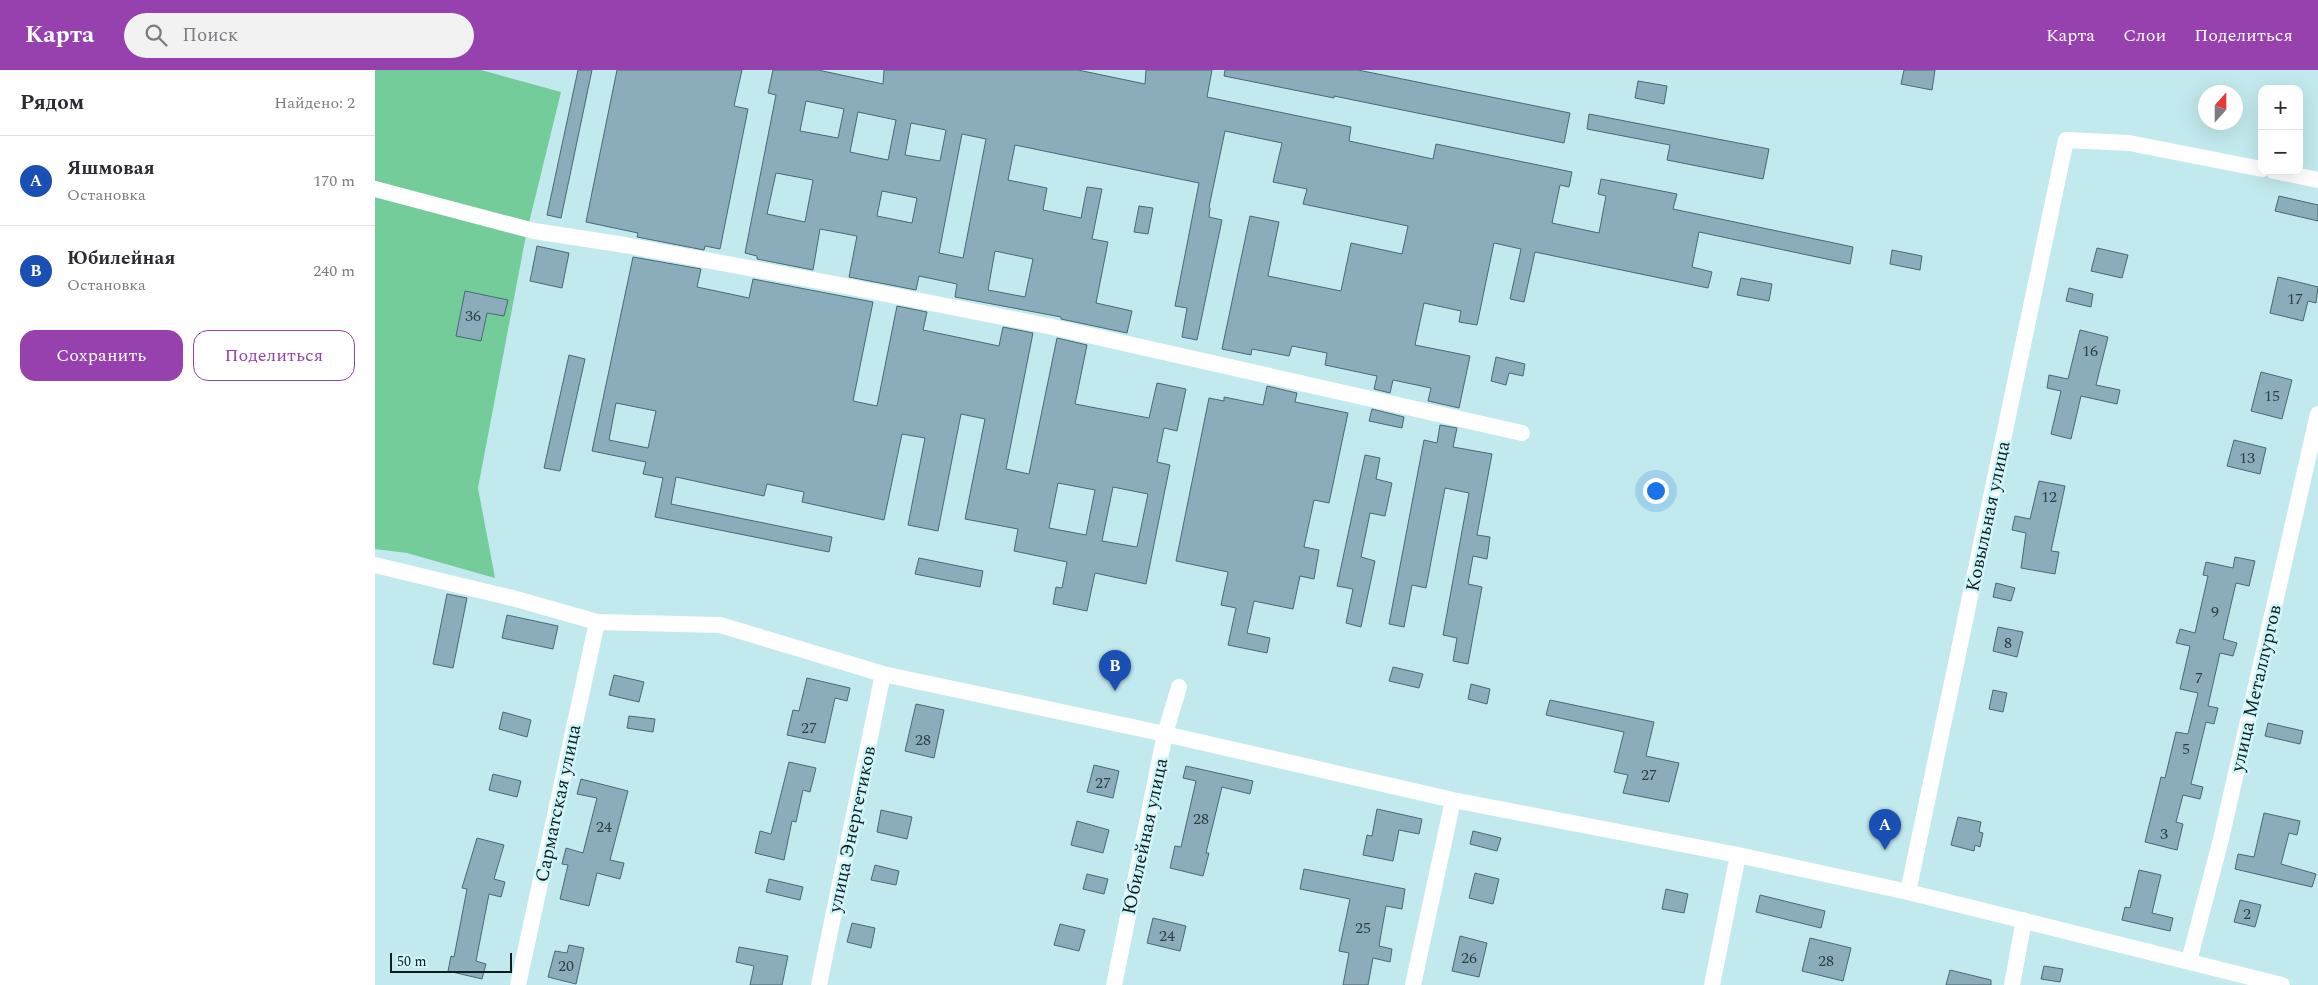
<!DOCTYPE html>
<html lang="ru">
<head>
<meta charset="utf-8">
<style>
  :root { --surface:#fff; --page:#f2f2f3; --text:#2b2b33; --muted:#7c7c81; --line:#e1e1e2; --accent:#9741af }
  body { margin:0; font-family:Spectral,serif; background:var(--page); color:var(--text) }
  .controls { position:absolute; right:15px; top:15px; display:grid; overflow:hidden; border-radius:10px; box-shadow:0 5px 20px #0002 }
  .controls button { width:45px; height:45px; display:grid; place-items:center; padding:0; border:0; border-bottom:1px solid var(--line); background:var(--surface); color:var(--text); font:25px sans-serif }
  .compass { position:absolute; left:1823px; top:15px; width:45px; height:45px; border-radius:50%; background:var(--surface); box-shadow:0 5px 20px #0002; rotate:21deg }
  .scale { position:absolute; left:15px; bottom:12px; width:122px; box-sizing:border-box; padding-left:5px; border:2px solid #0f1d1f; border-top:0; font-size:14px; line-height:18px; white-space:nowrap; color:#0f1d1f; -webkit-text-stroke:4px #cff6fa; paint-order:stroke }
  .you { position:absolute; left:1280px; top:420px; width:18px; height:18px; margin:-12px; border:4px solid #fff; border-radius:50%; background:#1a73e8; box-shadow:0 0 0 8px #1a73e833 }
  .badge { display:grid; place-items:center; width:32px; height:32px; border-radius:50%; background:var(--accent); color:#fff; font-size:16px; font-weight:700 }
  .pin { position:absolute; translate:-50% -41px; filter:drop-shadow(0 1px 2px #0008) }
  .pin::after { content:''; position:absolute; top:26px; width:18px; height:15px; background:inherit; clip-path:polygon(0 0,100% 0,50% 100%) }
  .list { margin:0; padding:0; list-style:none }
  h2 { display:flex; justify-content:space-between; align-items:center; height:65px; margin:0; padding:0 20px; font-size:21px }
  h2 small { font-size:16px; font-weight:400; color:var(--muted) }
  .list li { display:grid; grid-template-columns:32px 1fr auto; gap:15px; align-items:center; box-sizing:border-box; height:90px; padding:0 20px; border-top:1px solid var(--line) }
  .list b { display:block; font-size:19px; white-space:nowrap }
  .list p { margin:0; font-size:16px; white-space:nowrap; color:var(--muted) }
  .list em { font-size:16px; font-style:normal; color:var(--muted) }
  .actions { display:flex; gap:10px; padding:15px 20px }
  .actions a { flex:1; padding:11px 0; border:1px solid var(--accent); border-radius:15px; text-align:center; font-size:18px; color:var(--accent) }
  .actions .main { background:var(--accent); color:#fff }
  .icon { flex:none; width:28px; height:28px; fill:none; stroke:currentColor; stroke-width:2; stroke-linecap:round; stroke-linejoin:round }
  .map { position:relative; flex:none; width:1943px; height:915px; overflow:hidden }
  header { display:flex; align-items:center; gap:30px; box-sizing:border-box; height:70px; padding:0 25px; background:var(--accent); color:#fff }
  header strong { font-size:24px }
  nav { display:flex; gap:28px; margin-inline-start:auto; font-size:18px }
  .search { width:350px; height:45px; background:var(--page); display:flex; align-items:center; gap:12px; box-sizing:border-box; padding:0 18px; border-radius:28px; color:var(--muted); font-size:19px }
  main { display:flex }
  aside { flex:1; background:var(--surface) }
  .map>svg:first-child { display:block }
  .green { fill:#74cc9a }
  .building { fill:#8bacba; stroke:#4a6875; fill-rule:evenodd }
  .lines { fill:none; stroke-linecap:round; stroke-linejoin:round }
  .street { stroke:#fff; stroke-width:16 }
  .labels { text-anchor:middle; stroke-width:5; stroke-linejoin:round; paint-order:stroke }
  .number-label { font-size:16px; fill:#2e4146 }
  .street-label { font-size:19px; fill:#0f1d1f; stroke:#cff6fa }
</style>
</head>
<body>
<header>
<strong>Карта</strong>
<div class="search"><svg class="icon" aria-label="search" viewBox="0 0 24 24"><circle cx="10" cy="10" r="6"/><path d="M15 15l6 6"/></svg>Поиск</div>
<nav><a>Карта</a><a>Слои</a><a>Поделиться</a></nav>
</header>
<main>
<aside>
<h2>Рядом<small>Найдено: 2</small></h2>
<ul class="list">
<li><span class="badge" style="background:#1a4fb4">A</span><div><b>Яшмовая</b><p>Остановка</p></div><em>170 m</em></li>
<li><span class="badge" style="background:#1a4fb4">B</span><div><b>Юбилейная</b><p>Остановка</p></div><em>240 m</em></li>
</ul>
<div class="actions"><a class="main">Сохранить</a><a>Поделиться</a></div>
</aside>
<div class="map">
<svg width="1943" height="915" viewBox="0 0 1943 915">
  <rect width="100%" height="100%" fill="#c2e9ed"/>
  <path class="green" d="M0,0H106L186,22L151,165L103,418L120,508L32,483L0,479Z"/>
  <path class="building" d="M203,0H217L186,148L172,145Z
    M242,0H367L359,36L373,39L345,179L330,176L329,180L262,167L263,163L211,152Z
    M398,0H443L508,14L509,0H703L770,14L771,0H837L832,27L976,57L974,71L1058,89L1061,74L1197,102L1194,117L1185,115L1177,153L1224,163L1231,126L1223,124L1226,109L1302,124L1298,139L1478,177L1475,194L1324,162L1317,197L1337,202L1333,218L1160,182L1149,232L1135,229L1146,179L1119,173L1102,255L1084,252L1086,241L1049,233L1040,275L1095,286L1084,338L1053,331L1056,318L1018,310L1015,323L999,319L1002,306L950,295L952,283L917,276L914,286L877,279L876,285L847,279L875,146L904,152L893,206L966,221L976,173L1027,184L1033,156L928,134L932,119L898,112L907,73L850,61L834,137L835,138L834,147L847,150L822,270L807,267L812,238L800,236L824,113L640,75L633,110L672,118L668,140L706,148L712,117L727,119L717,169L733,172L721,233L757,241L752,263L686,249V247L580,227L582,214L544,206L541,220L474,207L482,166L445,159L438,200L382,189V186L370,183L401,25L393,23ZM431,31L469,39L463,68L425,61ZM483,42L521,50L513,90L475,82ZM536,53L571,60L565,91L530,85ZM587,64L611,69L588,188L564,183ZM401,103L438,110L430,152L392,144ZM507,121L542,128L537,153L502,146ZM620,181L658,189L650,227L613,220Z
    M850,0H983L1195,43L1189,73L959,26V28L849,6Z
    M1529,0H1560L1557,20L1526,14Z
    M1263,11L1292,16L1289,34L1260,28Z
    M1214,44L1394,79L1388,109L1292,90L1295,75L1212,59Z
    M1904,126L1943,135V151L1900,141Z
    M764,136L778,138L773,164L759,162Z
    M162,176L194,183L187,218L155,211Z
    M1722,178L1753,185L1747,208L1716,201Z
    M1517,180L1547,186L1545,200L1515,194Z
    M258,187L326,199L322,217L374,228L378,209L498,232L478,331L502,336L522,236L552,242L548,260L624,276L628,257L658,263L631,399L654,404L682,268L712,275L700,334L774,348L782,313L811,319L802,361L789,358L782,392L795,395L771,514L720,503L712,541L678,534L681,517L687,518L692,492L639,481L643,459L590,449L610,349L586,344L563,461L533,455L550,368L527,364L509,450L427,432L429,422L392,414L389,426L301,407L296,434L457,467L454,482L280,447L288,408L268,404L271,392L217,381ZM241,333L281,341L273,378L234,370ZM683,413L720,420L711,465L674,458ZM738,417L773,424L762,477L727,471Z
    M1903,207L1943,217L1941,233L1933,231L1928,251L1895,243Z
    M1366,208L1397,214L1394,231L1362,225Z
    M1694,218L1718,224L1716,237L1691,231Z
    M90,221L133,230L129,246L112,243L106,271L81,266Z
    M1705,260L1733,267L1721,315L1745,320L1742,334L1706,326L1696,369L1676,364L1686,321L1672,318L1674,305L1693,309Z
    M194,285L210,289L185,401L169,398Z
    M1121,287L1150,294L1148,306L1134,303L1131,315L1116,311Z
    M1886,302L1917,310L1907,349L1876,341Z
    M892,316L922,323L920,332L973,343L954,433L939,430L929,477L944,480L939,509L925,506L918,539L879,531L872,563L895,568L892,583L853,575L861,538L846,535L853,502L801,491L834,328L849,331V327L888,335Z
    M997,339L1029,347L1027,358L994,351Z
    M1065,355L1082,358L1078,377L1117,384L1102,465L1115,467L1112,489L1098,486L1093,514L1107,517L1093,594L1078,591L1082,568L1068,565L1094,423L1070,418L1051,518L1037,515L1029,557L1014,554L1049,370L1062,373Z
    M1859,370L1891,378L1885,404L1852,396Z
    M990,385L1005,388L1001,409L1017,413L1010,446L995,443L986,487L1000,491L986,557L971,553L978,519L962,516Z
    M1664,411L1690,416L1676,481L1684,482L1680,504L1646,498L1651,463L1637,460L1640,446L1655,449Z
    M1860,487L1880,491L1874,516L1861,513L1848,569L1862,573L1858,586L1845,583L1833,636L1843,638L1839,654L1831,652L1816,714L1828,717L1825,729L1808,725L1801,752L1808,754L1802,780L1770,772L1786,707L1790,708L1801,662L1813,664L1823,623L1805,619L1815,576L1801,573L1805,559L1820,563L1833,506L1828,505L1831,492L1858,498Z
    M544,488L608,501L605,517L540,504Z
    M1621,513L1640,518L1636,531L1618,527Z
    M72,524L92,528L78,598L58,594Z
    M132,545L183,556L178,579L127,568Z
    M1623,557L1648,562L1642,587L1618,581Z
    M1018,597L1048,604L1044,618L1014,611Z
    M239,605L269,612L264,632L234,625Z
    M432,608L475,618L472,631L460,628L450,673L412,665L418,640L424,641Z
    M1096,614L1115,619L1112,634L1093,629Z
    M1618,620L1632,623L1628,642L1614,639Z
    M1175,630L1279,652L1271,686L1304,693L1294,732L1248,723L1253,705L1239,702L1249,662L1171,645Z
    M541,634L569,640L559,688L530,681Z
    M128,642L156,650L152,667L124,659Z
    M254,646L280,649L278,662L252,658Z
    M1893,653L1928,661L1925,674L1890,666Z
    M414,692L441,698L435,722L428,720L421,752L417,751L409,790L380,783L385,761L396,764Z
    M719,695L744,701L738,728L712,722Z
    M811,696L878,711L875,724L847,717L831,783H834L828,806L795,798L800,776L806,777L821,711L808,708Z
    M118,704L146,711L142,727L114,720Z
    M206,709L253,721L235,790L249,793L245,809L222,803L214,836L185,829L193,795L187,794L191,778L208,783L222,728L202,724Z
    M1002,739L1047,749L1044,764L1024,760L1018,791L988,785L992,765L997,766Z
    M506,740L537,747L532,769L502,762Z
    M1889,743L1925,751L1922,765L1914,763L1906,794L1941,804L1937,817L1860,799L1863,784L1879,787Z
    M1583,747L1606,752L1604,762L1608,763L1605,777L1600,775L1599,781L1576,775Z
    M702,751L734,760L728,783L696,775Z
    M1098,761L1126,768L1122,781L1095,774Z
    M102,768L129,775L119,809L130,812L126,827L114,824L101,891L111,894L107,909L73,901L76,886L79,887L92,819L87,818Z
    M500,795L524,801L521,815L496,810Z
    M929,799L1030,819L1027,839L1011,836L1004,876L1017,879L1015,892L998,888L993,915H968L974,883L964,881L975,829L925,819Z
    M1764,800L1786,805L1777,843L1798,848L1795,861L1747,850L1750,837L1755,838Z
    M1100,803L1124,809L1118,834L1094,828Z
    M712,804L733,809L729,824L708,819Z
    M394,809L428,817L425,830L391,822Z
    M1291,819L1313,824L1309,843L1287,839Z
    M1385,825L1450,841L1446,858L1381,842Z
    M1865,830L1886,835L1880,857L1859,852Z
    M778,848L811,856L805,881L772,873Z
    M477,853L500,858L496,878L472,872Z
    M685,854L710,860L704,881L679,875Z
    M1085,866L1112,873L1104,907L1077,901Z
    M1435,868L1476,878L1468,911L1427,901Z
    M194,875L209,878L201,914L173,907L180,881L192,883Z
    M364,877L413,886L407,915H375L379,896L361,892Z
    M1669,896L1688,899L1685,912L1666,909Z
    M1575,900L1616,910V915H1571Z"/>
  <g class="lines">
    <path class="street" d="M1899,101L1943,110
      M0,119L159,161L250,175L460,214L673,256L1147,363
      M0,495L141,529L222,552L345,555L508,604L790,664L1078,730L1363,785L1533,822L1907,915
      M1533,822L1691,70L1754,73L1887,99
      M1814,891L1846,769L1943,344
      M143,915L222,552
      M444,915L508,604
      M739,915L790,664L804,617
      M1038,915L1078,730
      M1337,915L1363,785
      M1637,915L1649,850"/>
  </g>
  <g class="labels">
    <g class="number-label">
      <text x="1920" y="234">17</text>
      <text x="98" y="251">36</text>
      <text x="1715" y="286">16</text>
      <text x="1897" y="331">15</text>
      <text x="1872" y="393">13</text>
      <text x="1674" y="432">12</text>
      <text x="1840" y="547">9</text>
      <text x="1633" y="578">8</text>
      <text x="1824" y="613">7</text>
      <text x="434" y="663">27</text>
      <text x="548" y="675">28</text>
      <text x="1811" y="684">5</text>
      <text x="1274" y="710">27</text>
      <text x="728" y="718">27</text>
      <text x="826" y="754">28</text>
      <text x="229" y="762">24</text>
      <text x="1789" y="769">3</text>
      <text x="1872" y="849">2</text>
      <text x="988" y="863">25</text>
      <text x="792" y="871">24</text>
      <text x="1094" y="893">26</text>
      <text x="1451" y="896">28</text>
      <text x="191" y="901">20</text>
    </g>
    <g class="street-label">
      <text transform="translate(1612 446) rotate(-78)" y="7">Ковыльная улица</text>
      <text transform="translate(1880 618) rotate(-77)" y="7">улица Металлургов</text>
      <text transform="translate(182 733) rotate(-78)" y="7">Сарматская улица</text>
      <text transform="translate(476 759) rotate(-78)" y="7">улица Энергетиков</text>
      <text transform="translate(769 766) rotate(-78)" y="7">Юбилейная улица</text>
    </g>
  </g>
</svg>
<div class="controls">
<button>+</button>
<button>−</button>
</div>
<svg class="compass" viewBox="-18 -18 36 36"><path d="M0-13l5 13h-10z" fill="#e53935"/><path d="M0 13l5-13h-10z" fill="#7c7c81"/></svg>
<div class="scale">50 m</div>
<div class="you"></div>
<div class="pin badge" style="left:1510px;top:780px;background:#1a4fb4">A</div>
<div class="pin badge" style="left:740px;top:621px;background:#1a4fb4">B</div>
</div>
</main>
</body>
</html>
